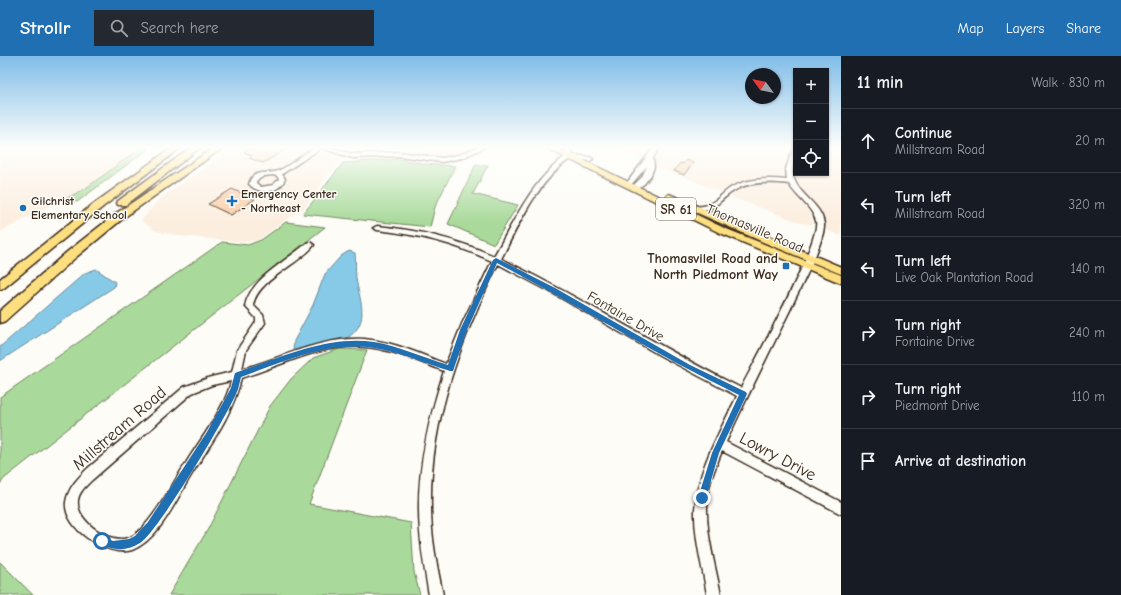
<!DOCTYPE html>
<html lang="en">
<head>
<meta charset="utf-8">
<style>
  :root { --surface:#171b24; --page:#242831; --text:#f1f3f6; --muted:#9ea1a6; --line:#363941; --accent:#1f6fb2 }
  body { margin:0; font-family:"Comic Neue",sans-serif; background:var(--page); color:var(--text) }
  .controls { position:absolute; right:12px; top:12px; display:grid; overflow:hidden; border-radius:0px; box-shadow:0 1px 3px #0004 }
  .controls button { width:36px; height:36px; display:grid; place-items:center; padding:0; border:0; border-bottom:1px solid var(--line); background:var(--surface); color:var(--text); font:20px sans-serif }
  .compass { position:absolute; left:745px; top:12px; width:36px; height:36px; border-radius:50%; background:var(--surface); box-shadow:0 1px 3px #0004; rotate:303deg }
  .stop { position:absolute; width:12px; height:12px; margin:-9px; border:3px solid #1f6fb2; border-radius:50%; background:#fff }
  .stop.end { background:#1f6fb2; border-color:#fff; box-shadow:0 1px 4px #0008 }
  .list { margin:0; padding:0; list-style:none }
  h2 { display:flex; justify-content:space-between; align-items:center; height:52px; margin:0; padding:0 16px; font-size:17px }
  h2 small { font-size:13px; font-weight:400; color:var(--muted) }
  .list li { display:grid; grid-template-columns:26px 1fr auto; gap:12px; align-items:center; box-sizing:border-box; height:64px; padding:0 16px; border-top:1px solid var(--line) }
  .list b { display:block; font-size:15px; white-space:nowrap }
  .list p { margin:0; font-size:13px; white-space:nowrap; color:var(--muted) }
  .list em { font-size:13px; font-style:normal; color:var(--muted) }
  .icon { flex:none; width:22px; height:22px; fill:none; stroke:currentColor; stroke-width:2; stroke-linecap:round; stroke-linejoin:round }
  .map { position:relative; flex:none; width:841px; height:539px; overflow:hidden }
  header { display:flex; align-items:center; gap:24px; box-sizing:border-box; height:56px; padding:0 20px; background:var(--accent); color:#fff }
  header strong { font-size:19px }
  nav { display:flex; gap:22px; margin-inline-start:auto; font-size:14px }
  .search { width:280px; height:36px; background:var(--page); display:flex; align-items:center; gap:10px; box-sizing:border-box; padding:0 14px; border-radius:0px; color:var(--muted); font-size:15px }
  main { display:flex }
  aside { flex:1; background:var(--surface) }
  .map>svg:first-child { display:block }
  .built { fill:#fceedf }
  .green { fill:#a9da9b; stroke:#72825c }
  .water { fill:#87cae8; stroke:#698a97 }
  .building { fill:#f9cea8; stroke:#3b2a1e }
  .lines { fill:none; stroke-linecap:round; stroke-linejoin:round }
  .minor-casing { stroke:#3b2a1e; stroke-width:3 }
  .major-casing { stroke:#3b2a1e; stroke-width:3 }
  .highway-casing { stroke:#3b2a1e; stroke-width:3 }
  .minor { fill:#fdfcf7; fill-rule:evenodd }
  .major { fill:#fedf80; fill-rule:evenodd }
  .highway { fill:#fedf80; fill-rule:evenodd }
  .route { fill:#1f6fb2 }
  .poi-dot { fill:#1f6fb2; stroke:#fdfcf7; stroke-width:1.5 }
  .labels { text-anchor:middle; stroke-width:3; stroke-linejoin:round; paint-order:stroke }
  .far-poi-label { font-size:12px; font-weight:bold; fill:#3b2a1e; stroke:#fdfcf7; text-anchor:start }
  .shield { fill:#fdfcf7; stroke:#75695f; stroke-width:1 }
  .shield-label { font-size:13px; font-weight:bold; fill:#3b2a1e }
  .street-label { font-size:14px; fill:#3b2a1e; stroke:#fdfcf7 }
  .poi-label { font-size:14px; font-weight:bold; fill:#3b2a1e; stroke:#fdfcf7; text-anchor:end }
  .near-street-label { font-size:17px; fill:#3b2a1e; stroke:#fdfcf7 }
</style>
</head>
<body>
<header>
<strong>Strollr</strong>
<div class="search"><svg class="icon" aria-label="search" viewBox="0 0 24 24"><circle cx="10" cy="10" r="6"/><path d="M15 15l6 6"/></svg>Search here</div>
<nav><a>Map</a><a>Layers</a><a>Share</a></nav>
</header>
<main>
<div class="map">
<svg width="841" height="539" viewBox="0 0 841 539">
  <rect width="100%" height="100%" fill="#fdfcf7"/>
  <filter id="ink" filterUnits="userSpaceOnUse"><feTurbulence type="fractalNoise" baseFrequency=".025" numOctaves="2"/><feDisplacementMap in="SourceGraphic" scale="8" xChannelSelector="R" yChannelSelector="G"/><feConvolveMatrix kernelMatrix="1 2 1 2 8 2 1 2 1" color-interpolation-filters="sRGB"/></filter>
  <g filter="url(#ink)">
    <path class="built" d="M0,91H142L91,128L0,176Z
      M236,91H387L371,103H343L337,108L336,112L330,116L305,151L256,185L240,186L180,180L156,175L141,165L160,142Z
      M427,91H471L458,97L440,100L425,99Z
      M616,91H650L643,102Z
      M661,91H790L782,115L784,123L750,124L738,127L720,136L687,122L654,111L655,102Z
      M826,91H838V94L841,95V180L825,174L821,158L803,137L795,125L793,117L796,103V117H826Z
      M772,126L788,129L810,156L813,168H804L729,140L744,130Z"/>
    <path class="green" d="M142,91H151L77,146L67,142L86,132Z
      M400,103L425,108L455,110L435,151L430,171L303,158L343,107Z
      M476,108L488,109L473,138L518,149L494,188L448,168Z
      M286,166L325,171L5,422L0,428V341L222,186L248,189L261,184Z
      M339,293L367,294L309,448L411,467L414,516L420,539H169L208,473L270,350L291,323L313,302Z
      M0,506L33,539H0Z"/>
    <path class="water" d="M349,195L355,197C356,205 355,214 356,222C359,244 371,264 349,281L293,294L294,285L313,249L325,218L341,200Z
      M96,213L115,226L114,231L0,305V291L85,217Z"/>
    <path class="building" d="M252,91H290L263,107L249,102L252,100L251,99L244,96Z
      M686,104L693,107L684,119L674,115L680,107L683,108Z
      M232,133L255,143L231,159L208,148Z"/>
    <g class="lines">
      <defs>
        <path id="minor" d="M316,91H328L353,98L399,96L442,102L458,99L478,91H485L462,102L442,106L399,100L353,102L321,92L282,118L285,123C279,138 259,139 249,128C253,112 268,119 278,115C291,109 303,98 316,91ZM273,119L277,120L279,123L273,129L261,131L256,127V125L264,120Z
          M564,91H570L573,99L590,101L593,103L590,105L571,102C537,126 520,166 501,203C583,242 660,292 741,332C754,307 821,185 816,165C812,150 796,141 789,128C772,126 753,125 737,133C717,144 721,153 694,155L690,153L691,151C697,150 702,151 707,149C717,146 723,136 732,131C748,122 769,122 787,124L786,113L793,92L796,91C796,101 790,114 794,123C800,140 822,149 824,168C825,186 799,234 791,252C769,297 747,341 726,386L841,446V458L722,395C718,405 714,414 711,424C700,461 714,502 721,539H707C703,512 694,482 695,454C697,413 720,376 737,340L661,300L549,235L498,208C461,283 429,366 431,452C431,481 437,510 443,539H429C424,511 419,482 419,454C418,407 430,359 444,315C419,306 392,293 365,291C322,287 281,310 241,322C233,359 209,390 190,421C176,444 159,484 132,494C108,502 63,473 66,446C68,432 78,422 87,413L184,331L211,321L232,316L237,294L256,266V262L245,250C250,223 288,204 307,187L310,186L314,189C299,209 258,223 253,249L263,259L265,267L246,294L242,313C282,302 321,281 364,283C392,285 420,298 446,308L462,268L492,205C452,187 420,179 377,174L373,172L377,170C419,174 456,183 494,200C515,164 532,124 567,99ZM231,325C229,335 225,344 220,353C210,372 197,389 186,407C174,425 148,476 128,482C110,488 75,465 78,444C79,436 86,430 92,424L192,337L212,329Z
          M654,91H660L653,102L654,111L651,119L644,128L636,133H632L631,132L642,121L647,110L630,130H626V128Z"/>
        <path id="major" d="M548,91H556L724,172L841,219V227L718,176L548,93Z
          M669,138L841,211V218L763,186L666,143L665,141Z"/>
        <path id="highway" d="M173,91H182L104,150L4,232L0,233V223L96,146Z
          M192,91H201L126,149H118L117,147L118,145Z
          M215,91H224L126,160L75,202L5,265L0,267V255L67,196L118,156Z"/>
      </defs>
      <use href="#minor" class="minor-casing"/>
      <use href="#major" class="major-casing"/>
      <use href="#highway" class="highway-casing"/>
      <use href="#minor" class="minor"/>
      <use href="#major" class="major"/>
      <use href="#highway" class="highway"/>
    </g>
  </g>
  <linearGradient id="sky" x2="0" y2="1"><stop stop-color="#81bde8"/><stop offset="0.55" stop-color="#fefefb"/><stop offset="1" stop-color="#fefefb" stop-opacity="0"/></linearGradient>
  <rect width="841" height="166" fill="url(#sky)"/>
  <path class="route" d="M496,202L555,232L690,309L746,336L747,338L719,397L705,445H699L698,442L712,397L739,339C656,299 579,250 497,207L467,274L453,315H450C428,308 396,295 374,292C328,285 283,306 241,321C240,325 239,329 238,333C230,356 158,476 140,487C126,496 113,494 99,488V481L102,480L113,485L129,483L135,480L148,466L207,376L231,332L235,317C279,302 327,279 374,286C398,290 425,302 448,309L460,274L493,204Z"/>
  <g class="poi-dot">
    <path d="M230 139h4v4h4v4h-4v4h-4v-4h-4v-4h4z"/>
    <circle cx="23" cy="152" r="4"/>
    <rect x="782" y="206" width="8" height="8" rx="2"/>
  </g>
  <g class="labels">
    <g class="far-poi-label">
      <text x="241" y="142">Emergency Center<tspan x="241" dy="14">- Northeast</tspan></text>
      <text x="31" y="149">Gilchrist<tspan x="31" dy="14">Elementary School</tspan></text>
    </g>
    <rect class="shield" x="656" y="142" width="40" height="22" rx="3"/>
    <g class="shield-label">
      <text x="676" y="158">SR 61</text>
    </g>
    <g class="street-label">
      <text transform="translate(755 172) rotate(23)" y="5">Thomasville Road</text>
      <text transform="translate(626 260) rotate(30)" y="5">Fontaine Drive</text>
    </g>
    <g class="poi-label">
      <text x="778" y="207">Thomasvilel Road and<tspan x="778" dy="16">North Piedmont Way</tspan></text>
    </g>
    <g class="near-street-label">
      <text transform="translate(119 372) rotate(-41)" y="6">Millstream Road</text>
      <text transform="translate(778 400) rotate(28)" y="6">Lowry Drive</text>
    </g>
  </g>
</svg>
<div class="controls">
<button>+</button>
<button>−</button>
<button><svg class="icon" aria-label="locate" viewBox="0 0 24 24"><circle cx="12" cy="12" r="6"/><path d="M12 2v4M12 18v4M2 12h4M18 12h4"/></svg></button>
</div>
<svg class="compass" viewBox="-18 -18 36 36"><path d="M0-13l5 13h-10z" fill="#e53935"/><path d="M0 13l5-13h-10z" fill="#9ea1a6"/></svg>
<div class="stop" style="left:102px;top:485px"></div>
<div class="stop end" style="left:702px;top:442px"></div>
</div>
<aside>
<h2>11 min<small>Walk · 830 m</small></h2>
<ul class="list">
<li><svg class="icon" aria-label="ahead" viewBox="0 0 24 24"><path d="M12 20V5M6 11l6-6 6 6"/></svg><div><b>Continue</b><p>Millstream Road</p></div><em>20 m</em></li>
<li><svg class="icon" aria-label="left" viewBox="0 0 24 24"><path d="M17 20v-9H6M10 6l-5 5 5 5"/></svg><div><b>Turn left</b><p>Millstream Road</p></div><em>320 m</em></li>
<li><svg class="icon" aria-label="left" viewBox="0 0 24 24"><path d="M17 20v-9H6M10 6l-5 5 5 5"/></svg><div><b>Turn left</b><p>Live Oak Plantation Road</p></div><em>140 m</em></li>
<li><svg class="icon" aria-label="right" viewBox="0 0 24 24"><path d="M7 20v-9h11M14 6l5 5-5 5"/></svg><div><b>Turn right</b><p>Fontaine Drive</p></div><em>240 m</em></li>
<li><svg class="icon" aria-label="right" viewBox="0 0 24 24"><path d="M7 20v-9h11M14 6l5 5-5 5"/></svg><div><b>Turn right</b><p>Piedmont Drive</p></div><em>110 m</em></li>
<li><svg class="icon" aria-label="arrive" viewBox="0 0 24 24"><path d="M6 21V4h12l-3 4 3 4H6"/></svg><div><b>Arrive at destination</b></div></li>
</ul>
</aside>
</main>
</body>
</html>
